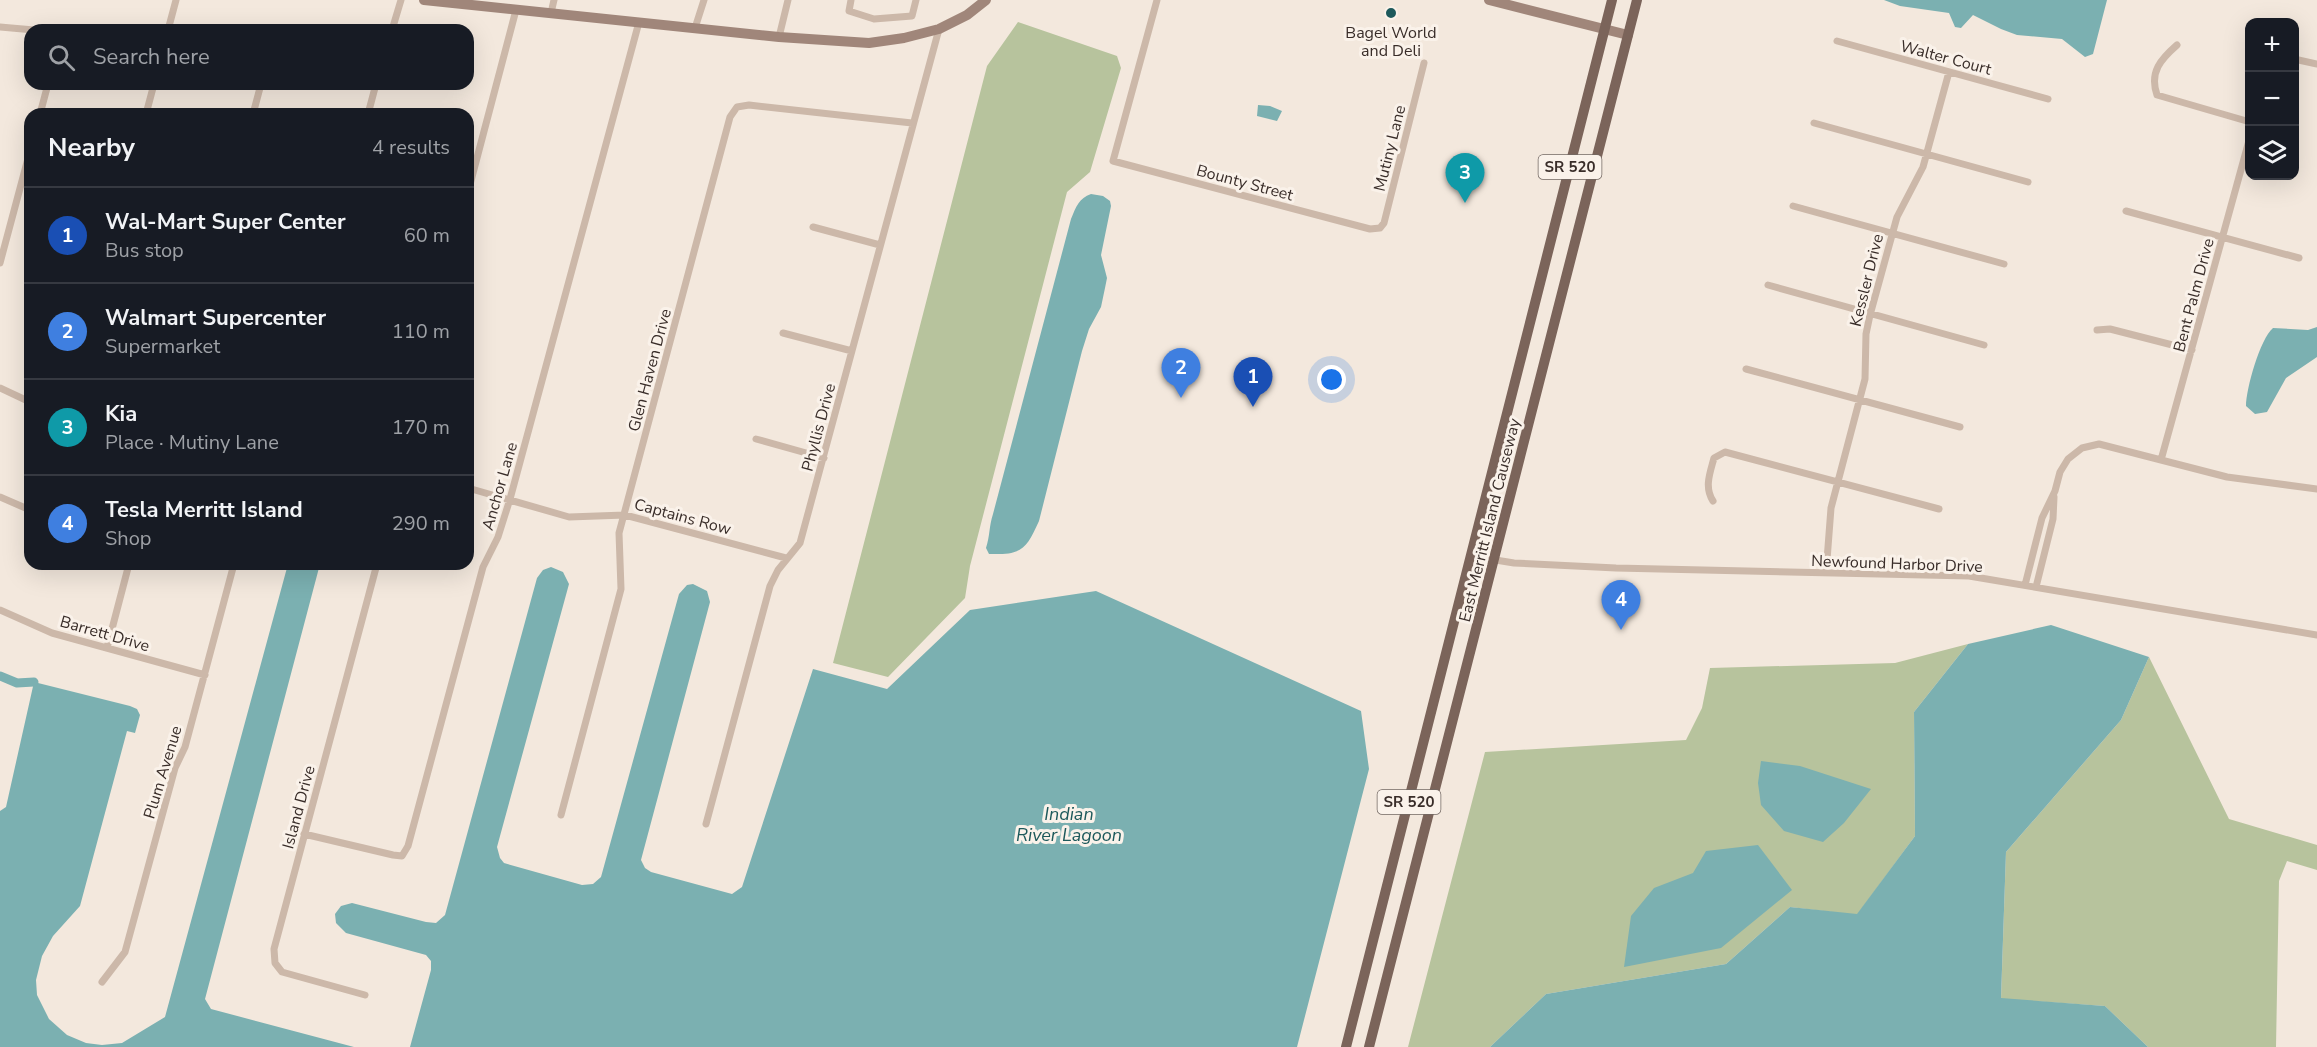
<!DOCTYPE html>
<html lang="en">
<head>
<meta charset="utf-8">
<style>
  :root { --surface:#171b24; --page:#20242c; --text:#f1f3f6; --muted:#9ea1a6; --line:#363941; --accent:#92aeb0 }
  body { margin:0; font-family:"Nunito Sans",sans-serif; background:var(--page); color:var(--text) }
  .controls { position:absolute; right:18px; top:18px; display:grid; overflow:hidden; border-radius:12px; box-shadow:0 6px 24px #0002 }
  .controls button { width:54px; height:54px; display:grid; place-items:center; padding:0; border:0; border-bottom:2px solid var(--line); background:var(--surface); color:var(--text); font:30px sans-serif }
  .you { position:absolute; left:1332px; top:380px; width:21px; height:21px; margin:-15px; border:4px solid #fff; border-radius:50%; background:#1a73e8; box-shadow:0 0 0 9px #1a73e833 }
  .badge { display:grid; place-items:center; width:39px; height:39px; border-radius:50%; background:var(--accent); color:#fff; font-size:20px; font-weight:700 }
  .pin { position:absolute; translate:-50% -50px; filter:drop-shadow(0 2px 3px #0008) }
  .pin::after { content:''; position:absolute; top:32px; width:21px; height:18px; background:inherit; clip-path:polygon(0 0,100% 0,50% 100%) }
  .list { margin:0; padding:0; list-style:none }
  h2 { display:flex; justify-content:space-between; align-items:center; height:78px; margin:0; padding:0 24px; font-size:26px }
  h2 small { font-size:20px; font-weight:400; color:var(--muted) }
  .list li { display:grid; grid-template-columns:39px 1fr auto; gap:18px; align-items:center; box-sizing:border-box; height:96px; padding:0 24px; border-top:2px solid var(--line) }
  .list b { display:block; font-size:22px; white-space:nowrap }
  .list p { margin:0; font-size:20px; white-space:nowrap; color:var(--muted) }
  .list em { font-size:20px; font-style:normal; color:var(--muted) }
  .icon { flex:none; width:33px; height:33px; fill:none; stroke:currentColor; stroke-width:2; stroke-linecap:round; stroke-linejoin:round }
  .map { position:relative; flex:none; width:2317px; height:1047px; overflow:hidden }
  .search { position:absolute; background:var(--surface); box-shadow:0 6px 24px #0002; left:24px; top:24px; width:450px; height:66px; display:flex; align-items:center; gap:15px; box-sizing:border-box; padding:0 21px; border-radius:18px; color:var(--muted); font-size:22px }
  .panel { position:absolute; background:var(--surface); box-shadow:0 6px 24px #0002; left:24px; top:108px; width:450px; height:462px; border-radius:18px }
  .map>svg:first-child { display:block }
  .green { fill:#b7c39d }
  .water { fill:#7bb0b1 }
  .lines { fill:none; stroke-linecap:round; stroke-linejoin:round }
  .canal { stroke:#7bb0b1; stroke-width:9 }
  .street { stroke:#ccb8a9; stroke-width:7 }
  .secondary { stroke:#a0867a; stroke-width:10 }
  .primary { stroke:#7b645a; stroke-width:10 }
  .poi-dot { fill:#1d595b; stroke:#faf2ea; stroke-width:2 }
  .labels { text-anchor:middle; stroke-width:6; stroke-linejoin:round; paint-order:stroke }
  .shield { fill:#faf2ea; stroke:#736863; stroke-width:1.5 }
  .shield-label { font-size:15px; font-weight:bold; fill:#392d29 }
  .poi-label { font-size:16px; fill:#392d29; stroke:#faf2ea }
  .street-label { font-size:16px; fill:#392d29; stroke:#faf2ea }
  .water-label { font-size:18px; font-style:italic; fill:#1d595b; stroke:#faf2ea }
</style>
</head>
<body>
<div class="map">
<svg width="2317" height="1047" viewBox="0 0 2317 1047">
  <rect width="100%" height="100%" fill="#f3e8dd"/>
  <path class="green" d="M1018,22L1117,56L1121,68L1090,172L1067,192L970,566L965,598L888,677L833,663L987,66Z
    M1968,644L1914,712L1915,836L1857,915L1790,907L1726,964L1546,994L1490,1047H1408L1485,752L1686,740L1702,708L1710,668L1895,663Z
    M2149,657L2229,819L2317,845V870L2287,861L2279,881L2276,1047H2148L2105,1006L2001,999L2006,852L2121,720Z"/>
  <path class="water" d="M1884,0H2107L2093,54L2085,57L2062,39L2017,35L2001,29L1973,15L1961,28L1955,27L1949,13L1900,6Z
    M1258,105L1270,106L1282,111L1277,121L1257,116Z
    M1091,194L1103,196L1110,201L1111,206L1101,255L1107,278L1105,288L1101,307L1089,329L1082,351L1039,521C1026,549 1023,555 989,554L986,548C990,536 989,526 993,514L1071,219C1076,207 1079,198 1091,194Z
    M2317,327V357L2286,378L2267,412L2255,414L2246,406C2246,389 2260,339 2273,328L2308,330Z
    M288,564H320L205,999L211,1009L354,1047H0V811L6,807L34,682L130,706L137,709L140,715L135,733L127,731L80,906L53,936L42,956L36,980L37,995L49,1019L67,1035L86,1043L102,1045L122,1043L165,1017Z
    M551,567L563,572L569,584L497,847L500,858L504,863L582,885L593,884L601,877L679,594L687,585L693,584L707,591L710,602L641,860L645,868L651,872L732,894L742,887L813,669L887,689L970,610L1096,591L1361,711L1369,769L1297,1047H410L431,970V961L426,955L346,933L336,923L335,914L341,906L352,903L426,922L436,923L445,915L537,578L543,570Z
    M2051,625L2149,657L2121,720L2006,852L2001,998L2105,1006L2148,1047H1490L1546,994L1726,964L1790,907L1857,914L1915,836L1914,712L1968,644Z
    M1761,761L1800,766L1871,789L1844,823L1823,842L1784,831L1761,805L1758,783Z
    M1758,845L1792,890L1721,948L1624,967L1631,916L1654,888L1693,873L1706,851Z"/>
  <g class="lines">
    <path class="canal" d="M0,676L17,683L34,682"/>
    <path class="street" d="M851,0L849,11L874,19L912,16L916,0
      M1157,0L1113,161L1370,229L1380,228L1384,223L1424,63
      M551,13L554,0
      M0,27L34,30
      M695,28L704,0
      M168,30L176,0
      M392,30L401,0
      M779,37L788,0
      M1837,41L2048,99
      M2177,45C2161,59 2149,72 2157,95L2250,122
      M2294,59L2317,64
      M40,114L48,84
      M146,114L154,84
      M253,114L261,84
      M368,114L376,84
      M1814,123L2028,182
      M468,192L516,10
      M1793,206L2004,264
      M2126,211L2299,258
      M813,227L880,245
      M0,263L30,151
      M1768,285L1984,345
      M2097,330L2110,329L2192,350
      M783,333L852,351
      M1746,369L1960,427
      M0,388L30,402
      M756,439L824,458
      M2161,460L2250,137
      M468,488L569,517L625,515L786,558
      M0,497L30,510
      M1713,501C1704,487 1710,473 1714,458L1725,452L1939,509
      M1471,556L1514,563L1616,568L1969,576L2317,635
      M1826,573L1831,508L1865,379L1866,334L1870,315L1897,217L1923,167L1949,72
      M2025,585L2042,518L2055,491L2060,472L2068,459L2082,448L2099,444L2227,477L2317,489
      M2036,587L2053,519L2054,497
      M0,610L52,633L205,675
      M107,648L129,564
      M561,815L621,589L619,533L730,117L737,107L749,105L912,123
      M706,824L770,586L778,570L800,543L939,29
      M304,834L393,855L402,856L408,846L483,567L498,537L510,499L639,22
      M102,982L125,952L175,768L185,747L234,564
      M365,995L282,972L275,963L274,949L377,564"/>
    <path class="secondary" d="M424,0L779,37L869,43L904,38L939,29L967,15L986,0
      M1489,0L1628,35"/>
    <path class="primary" d="M1346,1047L1612,0
      M1369,1047L1637,0"/>
  </g>
  <circle class="poi-dot" cx="1391" cy="13" r="6"/>
  <g class="labels">
    <g class="shield">
      <rect x="1538.5" y="155" width="63" height="24" rx="4.5"/>
      <rect x="1377.5" y="790" width="63" height="24" rx="4.5"/>
    </g>
    <g class="shield-label">
      <text x="1570" y="172">SR 520</text>
      <text x="1409" y="807">SR 520</text>
    </g>
    <g class="poi-label">
      <text x="1391" y="38">Bagel World<tspan x="1391" dy="18">and Deli</tspan></text>
    </g>
    <g class="street-label">
      <text transform="translate(1946 57) rotate(15)" y="6">Walter Court</text>
      <text transform="translate(1389 148) rotate(-76)" y="6">Mutiny Lane</text>
      <text transform="translate(1245 182) rotate(15)" y="6">Bounty Street</text>
      <text transform="translate(1866 280) rotate(-76)" y="6">Kessler Drive</text>
      <text transform="translate(2193 295) rotate(-75)" y="6">Bent Palm Drive</text>
      <text transform="translate(649 370) rotate(-75)" y="6">Glen Haven Drive</text>
      <text transform="translate(818 427) rotate(-75)" y="6">Phyllis Drive</text>
      <text transform="translate(499 486) rotate(-74)" y="6">Anchor Lane</text>
      <text transform="translate(683 516) rotate(15)" y="6">Captains Row</text>
      <text transform="translate(1489 520) rotate(-76)" y="6">East Merritt Island Causeway</text>
      <text transform="translate(1897 563) rotate(2)" y="6">Newfound Harbor Drive</text>
      <text transform="translate(105 633) rotate(16)" y="6">Barrett Drive</text>
      <text transform="translate(162 772) rotate(-73)" y="6">Plum Avenue</text>
      <text transform="translate(298 807) rotate(-75)" y="6">Island Drive</text>
    </g>
    <g class="water-label">
      <text x="1069" y="820">Indian<tspan x="1069" dy="21">River Lagoon</tspan></text>
    </g>
  </g>
</svg>
<div class="controls">
<button>+</button>
<button>−</button>
<button><svg class="icon" aria-label="layers" viewBox="0 0 24 24"><path d="M12 4l9 5-9 5-9-5zM3 14l9 5 9-5"/></svg></button>
</div>
<div class="you"></div>
<div class="pin badge" style="left:1253px;top:407px;background:#1a4fb4">1</div>
<div class="pin badge" style="left:1181px;top:398px;background:#3f7fe0">2</div>
<div class="pin badge" style="left:1465px;top:203px;background:#0f9aa8">3</div>
<div class="pin badge" style="left:1621px;top:630px;background:#3f7fe0">4</div>
<div class="search"><svg class="icon" aria-label="search" viewBox="0 0 24 24"><circle cx="10" cy="10" r="6"/><path d="M15 15l6 6"/></svg>Search here</div>
<section class="panel">
<h2>Nearby<small>4 results</small></h2>
<ul class="list">
<li><span class="badge" style="background:#1a4fb4">1</span><div><b>Wal-Mart Super Center</b><p>Bus stop</p></div><em>60 m</em></li>
<li><span class="badge" style="background:#3f7fe0">2</span><div><b>Walmart Supercenter</b><p>Supermarket</p></div><em>110 m</em></li>
<li><span class="badge" style="background:#0f9aa8">3</span><div><b>Kia</b><p>Place · Mutiny Lane</p></div><em>170 m</em></li>
<li><span class="badge" style="background:#3f7fe0">4</span><div><b>Tesla Merritt Island</b><p>Shop</p></div><em>290 m</em></li>
</ul>
</section>
</div>
</body>
</html>
